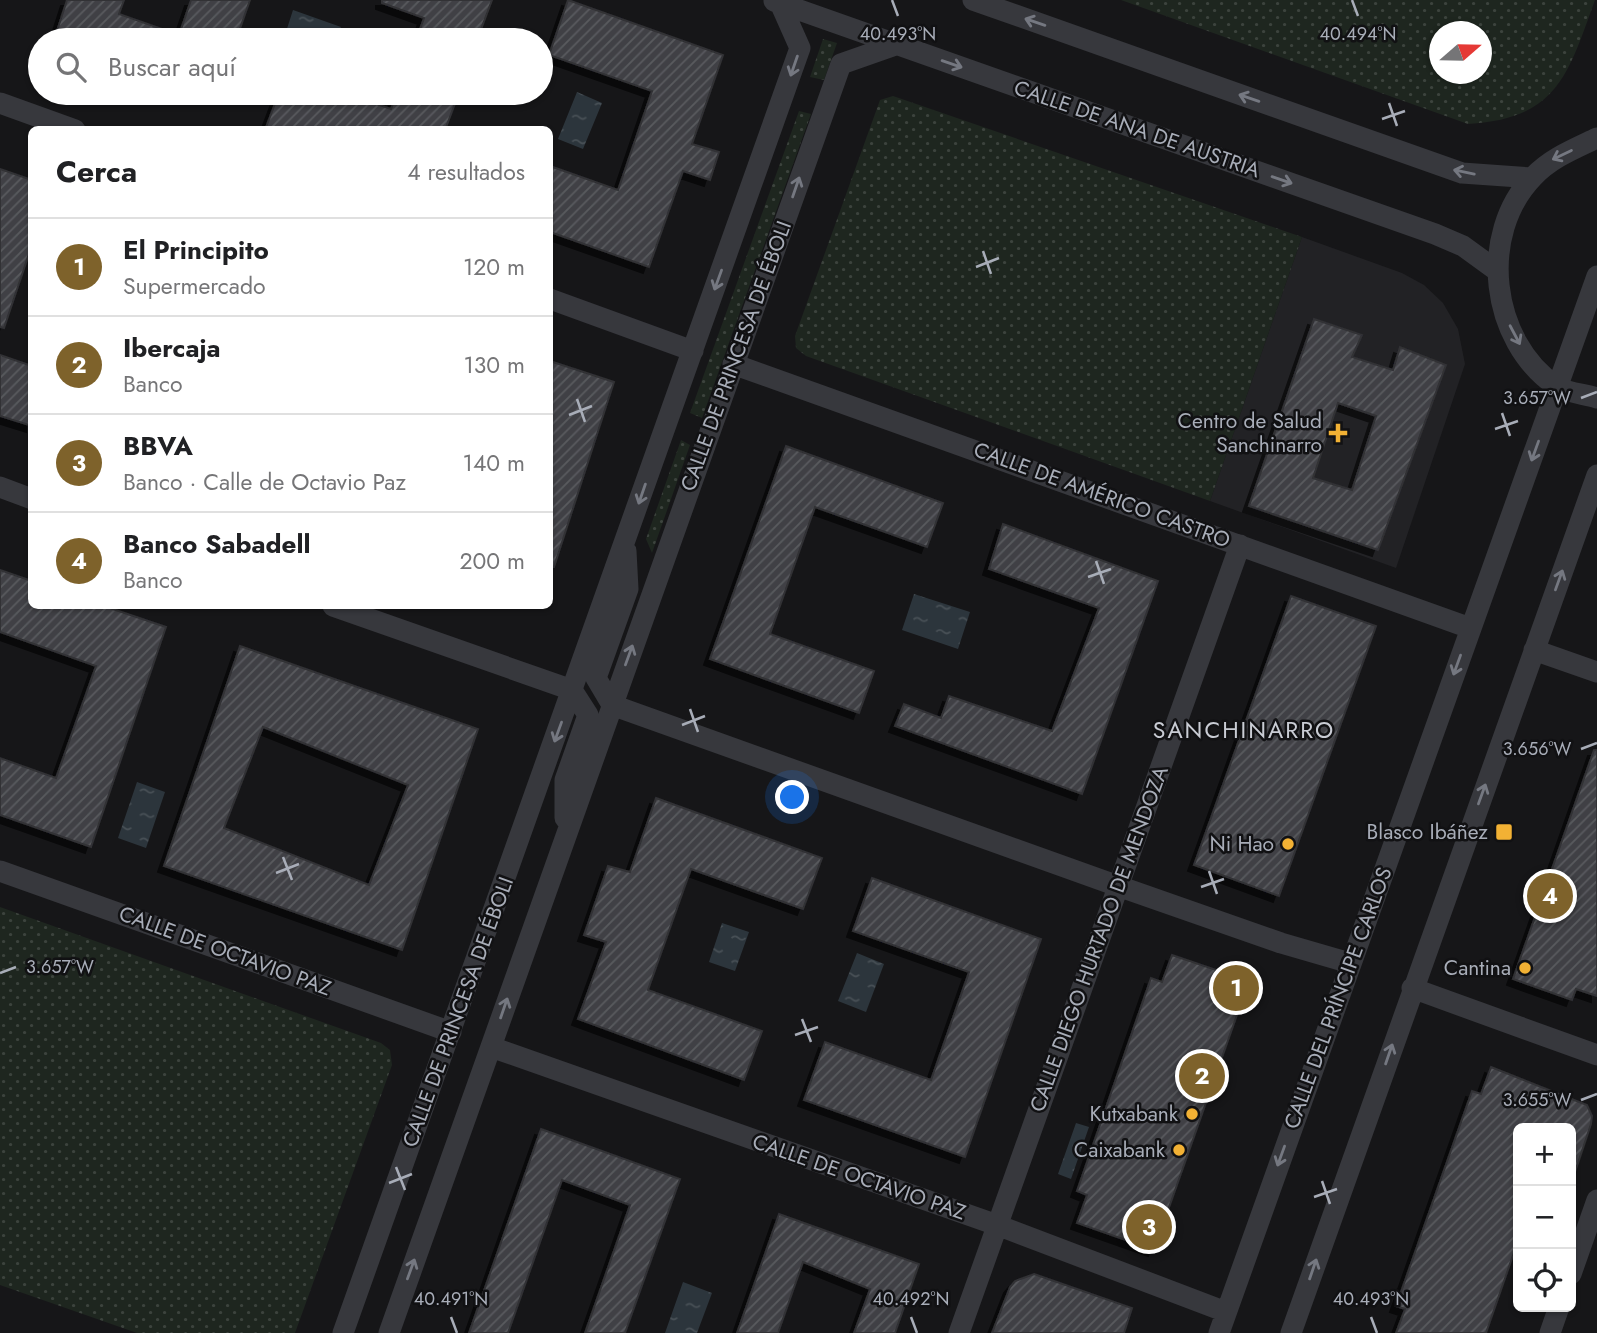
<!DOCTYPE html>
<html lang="es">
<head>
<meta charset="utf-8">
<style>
  :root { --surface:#fff; --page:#f6f6f6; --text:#202124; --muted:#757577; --line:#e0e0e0; --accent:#7e622b }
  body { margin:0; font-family:Jost,sans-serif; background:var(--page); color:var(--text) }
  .controls { position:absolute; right:21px; bottom:21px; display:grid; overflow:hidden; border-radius:10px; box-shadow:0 2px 5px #0004 }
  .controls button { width:63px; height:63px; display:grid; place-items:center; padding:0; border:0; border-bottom:2px solid var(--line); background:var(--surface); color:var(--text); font:35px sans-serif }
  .compass { position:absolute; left:1429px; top:21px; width:63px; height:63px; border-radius:50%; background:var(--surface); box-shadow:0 2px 5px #0004; rotate:70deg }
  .you { position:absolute; left:793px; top:798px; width:24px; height:24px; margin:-18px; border:5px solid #fff; border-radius:50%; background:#1a73e8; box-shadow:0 0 0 10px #1a73e833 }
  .badge { display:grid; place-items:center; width:46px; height:46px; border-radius:50%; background:var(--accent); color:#fff; font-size:23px; font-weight:700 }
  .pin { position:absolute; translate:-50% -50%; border:4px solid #fff; box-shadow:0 2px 7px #0006 }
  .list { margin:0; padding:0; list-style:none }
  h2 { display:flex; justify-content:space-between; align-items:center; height:91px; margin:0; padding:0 28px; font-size:30px }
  h2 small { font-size:23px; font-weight:400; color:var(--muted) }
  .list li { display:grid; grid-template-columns:46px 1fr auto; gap:21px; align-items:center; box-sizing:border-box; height:98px; padding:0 28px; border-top:2px solid var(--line) }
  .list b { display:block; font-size:26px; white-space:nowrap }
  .list p { margin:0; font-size:23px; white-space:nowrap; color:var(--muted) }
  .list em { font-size:23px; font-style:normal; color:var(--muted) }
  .icon { flex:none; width:38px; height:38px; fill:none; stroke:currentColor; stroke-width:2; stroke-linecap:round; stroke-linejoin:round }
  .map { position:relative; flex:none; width:1597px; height:1333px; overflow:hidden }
  .search { position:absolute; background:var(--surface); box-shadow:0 2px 5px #0004; left:28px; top:28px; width:525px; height:77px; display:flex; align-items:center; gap:18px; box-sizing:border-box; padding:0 24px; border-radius:38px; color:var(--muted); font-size:26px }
  .panel { position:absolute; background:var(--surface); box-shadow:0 2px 5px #0004; left:28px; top:126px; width:525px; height:483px; border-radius:10px }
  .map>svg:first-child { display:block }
  .built { fill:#222225 }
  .grass { fill:url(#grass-dots); fill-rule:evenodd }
  .water { fill:url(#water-ripples) }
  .building { fill:url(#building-hatch); stroke:#303034; stroke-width:2; fill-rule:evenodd; filter:url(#shadow) }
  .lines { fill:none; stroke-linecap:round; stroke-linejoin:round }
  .street { stroke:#37383d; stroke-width:21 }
  .oneway { stroke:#757881 }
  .ticks { fill:none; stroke:#a8adb8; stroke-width:2.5 }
  .poi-dot { fill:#f2b134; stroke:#111113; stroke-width:2.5 }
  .labels { text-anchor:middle; stroke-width:5; stroke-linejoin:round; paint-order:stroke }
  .street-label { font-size:21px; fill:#a8adb8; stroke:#111113 }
  .poi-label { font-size:21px; fill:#a8adb8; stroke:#111113; text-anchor:end }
  .neighbourhood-label { font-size:23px; letter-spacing:2px; fill:#c9ccd4; stroke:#111113 }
  .ticks-label { font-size:18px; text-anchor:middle; fill:#a8adb8; stroke:#111113; stroke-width:5; stroke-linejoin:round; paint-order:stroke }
</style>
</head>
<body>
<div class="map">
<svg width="1597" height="1333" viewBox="0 0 1597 1333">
  <defs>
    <pattern id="grass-dots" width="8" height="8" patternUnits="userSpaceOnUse" patternTransform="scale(1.75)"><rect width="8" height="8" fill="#1e261f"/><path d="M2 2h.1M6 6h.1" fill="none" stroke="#3c433d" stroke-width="1.8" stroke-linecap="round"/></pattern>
    <pattern id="water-ripples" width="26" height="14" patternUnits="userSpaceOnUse" patternTransform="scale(1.75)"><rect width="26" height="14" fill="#2c353c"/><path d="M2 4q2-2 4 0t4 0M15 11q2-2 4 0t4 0" fill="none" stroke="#485056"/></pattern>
    <pattern id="building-hatch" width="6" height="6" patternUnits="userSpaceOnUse" patternTransform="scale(1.75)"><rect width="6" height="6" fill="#404145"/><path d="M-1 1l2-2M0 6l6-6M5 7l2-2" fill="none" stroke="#595a5e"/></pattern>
    <filter id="shadow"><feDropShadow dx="-6" dy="6" stdDeviation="0" flood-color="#0009"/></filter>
  </defs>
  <rect width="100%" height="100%" fill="#161618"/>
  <path class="built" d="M1302,237L1402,273L1424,285L1443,303L1458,329L1465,364L1396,568L1210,501Z"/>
  <path class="grass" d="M1121,0H1595C1568,74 1558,119 1468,124ZM1440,32H1482V74H1440Z
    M823,39L837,43L824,80L810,77Z
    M893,96L1302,237L1210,501L806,356L796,348L795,336L880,100Z
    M799,111L811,114L702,418L690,413Z
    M681,440L690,445L652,553L646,539Z
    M0,907L381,1043L390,1050L392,1065L295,1333H137L0,1285Z"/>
  <path class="water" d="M293,10L341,27L336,40H299L285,35Z
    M577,92L602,103L583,149L558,139Z
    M914,594L970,612L958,649L902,630Z
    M137,782L165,792L146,848L118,838Z
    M722,923L749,932L735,971L709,962Z
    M857,953L884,964L866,1012L838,1001Z
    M1076,1123L1089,1127L1071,1179L1058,1174Z
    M683,1282L712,1293L697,1333H665Z"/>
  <path class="building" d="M67,0H124L119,14L179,35L191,0H250L236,40H54Z
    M382,0H492L477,40H416L424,18L382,3Z
    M568,0L723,55L692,144L719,152L710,180L683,171L649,267L550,232V166L618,190L652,91L549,55Z
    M279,93H345L391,109L397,93H459L445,130H265Z
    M0,169L32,180V245L4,328L0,327Z
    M1314,319L1362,335L1352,357L1393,370L1400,347L1446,365L1378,550L1249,506ZM1338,403L1376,416L1352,490L1313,478Z
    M0,355L32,366V426L0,416Z
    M550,361L614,382L554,567H550Z
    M786,446L943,503L927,547L815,507L770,634L874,671L859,713L710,659Z
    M1003,524L1158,581L1082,794L895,726L904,704L941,718L949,696L1052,731L1099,608L989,569Z
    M0,570L32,581V606H104L166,627L91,847L0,815V758L56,778L96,666L0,632Z
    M1291,596L1376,626L1279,896L1194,865Z
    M240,646L478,729L402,950L164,866ZM263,727L408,785L369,885L224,828Z
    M1594,750H1597V996L1576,989L1572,1000L1513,979Z
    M656,798L822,858L803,909L691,869L648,990L762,1031L744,1080L578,1019L606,942L584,935L608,866L630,872Z
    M872,878L1041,939L965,1157L804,1100L825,1042L931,1080L969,972L853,931Z
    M1172,955L1249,981L1154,1250L1077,1223L1087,1195L1077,1191L1151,978L1162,982Z
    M1491,1067L1587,1105L1592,1116L1591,1124L1574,1175L1571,1174V1128H1518V1241L1486,1333H1396L1405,1309L1396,1306L1472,1091L1481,1094Z
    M541,1129L680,1179L625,1333H585L630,1205L562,1180L508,1333H469Z
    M779,1214L919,1264L895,1333H854L870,1289L803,1262L778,1333H737Z
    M1034,1274L1132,1308L1124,1333H992L1010,1287L1015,1281Z"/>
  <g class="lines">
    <path class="street" d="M973,0L1462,173L1532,178
      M774,1L1435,234L1463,246L1496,270
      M0,103L75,130
      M1597,138C1574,149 1551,158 1533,177C1478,234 1490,341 1556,386C1567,393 1585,394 1597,398
      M550,299L693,351
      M733,364L1470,628
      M0,487L32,499
      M626,551L628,589L596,678L612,705L1118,886L1281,943L1350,963
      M333,606L572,690L588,715L565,780V818
      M1534,650L1597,672
      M0,871L451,1032
      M1412,988L1597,1055
      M491,1047L997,1225L1226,1312
      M1571,1274L1597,1200
      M343,1333L800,48L780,3
      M389,1333L841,64L898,44
      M959,1333L1240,545
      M1219,1333L1597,276
      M1291,1333L1597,475
      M1550,1333L1559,1307"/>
  </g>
  <defs><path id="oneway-shaft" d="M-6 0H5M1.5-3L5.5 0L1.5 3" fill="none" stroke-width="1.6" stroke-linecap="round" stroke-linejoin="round" transform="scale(1.75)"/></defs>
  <g class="oneway">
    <use href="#oneway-shaft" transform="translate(1035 22) rotate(-161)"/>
    <use href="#oneway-shaft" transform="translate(952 64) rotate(19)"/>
    <use href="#oneway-shaft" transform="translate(794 66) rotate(109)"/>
    <use href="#oneway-shaft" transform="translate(1249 98) rotate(-161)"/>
    <use href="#oneway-shaft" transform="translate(1562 155) rotate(154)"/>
    <use href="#oneway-shaft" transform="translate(1464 172) rotate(-168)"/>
    <use href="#oneway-shaft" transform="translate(1282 180) rotate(19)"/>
    <use href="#oneway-shaft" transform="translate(796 187) rotate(-71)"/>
    <use href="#oneway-shaft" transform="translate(718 280) rotate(110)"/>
    <use href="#oneway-shaft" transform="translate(1515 335) rotate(62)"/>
    <use href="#oneway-shaft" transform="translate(1535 451) rotate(110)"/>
    <use href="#oneway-shaft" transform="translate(642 494) rotate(109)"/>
    <use href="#oneway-shaft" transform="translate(1559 580) rotate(-70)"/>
    <use href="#oneway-shaft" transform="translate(629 655) rotate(-70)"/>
    <use href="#oneway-shaft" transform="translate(1457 665) rotate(110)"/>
    <use href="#oneway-shaft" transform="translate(558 732) rotate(110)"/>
    <use href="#oneway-shaft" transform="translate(1482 794) rotate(-70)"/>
    <use href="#oneway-shaft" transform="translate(504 1008) rotate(-71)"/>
    <use href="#oneway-shaft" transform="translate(1389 1054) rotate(-71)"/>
    <use href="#oneway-shaft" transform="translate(1281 1156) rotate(110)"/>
    <use href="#oneway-shaft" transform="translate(411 1269) rotate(-70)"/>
    <use href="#oneway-shaft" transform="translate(1313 1269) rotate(-71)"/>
  </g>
  <path class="ticks" d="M892,0L898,16M1352,0L1358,16M1389,103L1397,126M1382,119L1405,111M983,251L991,274M976,267L999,258M1581,398L1597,392M577,399L585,422M1502,413L1510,436M569,415L592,406M1495,429L1518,421M1096,561L1104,584M1088,577L1111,569M690,709L698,732M682,725L705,716M1581,749L1597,743M283,857L292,880M1209,871L1217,894M276,873L299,864M1201,887L1224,879M0,973L16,967M802,1019L811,1042M795,1035L818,1027M1581,1100L1597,1094M396,1167L405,1190M1322,1181L1330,1204M389,1183L412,1174M1314,1197L1337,1189M451,1317L457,1333M911,1317L917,1333M1371,1317L1377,1333"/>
  <g class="poi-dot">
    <path d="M1334.5 422.5h7v7h7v7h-7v7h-7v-7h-7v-7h7z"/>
    <rect x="1495" y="823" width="18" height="18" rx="3.5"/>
    <circle cx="1288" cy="844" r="7"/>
    <circle cx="1525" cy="968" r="7"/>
    <circle cx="1192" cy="1114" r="7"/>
    <circle cx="1179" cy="1150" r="7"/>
  </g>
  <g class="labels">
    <g class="street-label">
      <text transform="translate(1137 129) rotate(19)" y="7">CALLE DE ANA DE AUSTRIA</text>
      <text transform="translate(736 356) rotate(-70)" y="7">CALLE DE PRINCESA DE ÉBOLI</text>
      <text transform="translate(1102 495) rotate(20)" y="7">CALLE DE AMÉRICO CASTRO</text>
      <text transform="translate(1099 939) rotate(-70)" y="7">CALLE DIEGO HURTADO DE MENDOZA</text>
      <text transform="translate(225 951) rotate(20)" y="7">CALLE DE OCTAVIO PAZ</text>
      <text transform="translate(1338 998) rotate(-70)" y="7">CALLE DEL PRÍNCIPE CARLOS</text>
      <text transform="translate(458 1012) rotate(-70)" y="7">CALLE DE PRINCESA DE ÉBOLI</text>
      <text transform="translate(859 1177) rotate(19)" y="7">CALLE DE OCTAVIO PAZ</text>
    </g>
    <g class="poi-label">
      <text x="1322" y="428">Centro de Salud<tspan x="1322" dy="24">Sanchinarro</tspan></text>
      <text x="1488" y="839">Blasco Ibáñez</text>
      <text x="1274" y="851">Ni Hao</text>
      <text x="1511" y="975">Cantina</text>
      <text x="1178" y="1121">Kutxabank</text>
      <text x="1165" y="1157">Caixabank</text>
    </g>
    <g class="neighbourhood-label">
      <text x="1244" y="738">SANCHINARRO</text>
    </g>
  </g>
  <g class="ticks-label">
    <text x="898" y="40">40.493°N</text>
    <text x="1358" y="40">40.494°N</text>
    <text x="1537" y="404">3.657°W</text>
    <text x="1537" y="755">3.656°W</text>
    <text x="60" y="973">3.657°W</text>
    <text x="1537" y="1106">3.655°W</text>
    <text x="451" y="1305">40.491°N</text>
    <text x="911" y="1305">40.492°N</text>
    <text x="1371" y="1305">40.493°N</text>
  </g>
</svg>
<div class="controls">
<button>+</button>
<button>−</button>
<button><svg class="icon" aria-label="locate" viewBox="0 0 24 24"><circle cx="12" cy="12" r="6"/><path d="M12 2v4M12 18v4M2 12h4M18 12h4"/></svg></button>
</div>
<svg class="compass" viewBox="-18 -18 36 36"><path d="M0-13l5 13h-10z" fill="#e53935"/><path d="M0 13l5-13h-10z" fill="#757577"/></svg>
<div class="you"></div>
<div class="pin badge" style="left:1236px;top:988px">1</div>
<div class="pin badge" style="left:1202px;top:1076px">2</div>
<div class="pin badge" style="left:1149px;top:1227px">3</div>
<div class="pin badge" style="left:1550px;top:896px">4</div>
<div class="search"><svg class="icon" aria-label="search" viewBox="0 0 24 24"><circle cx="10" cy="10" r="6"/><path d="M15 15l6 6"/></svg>Buscar aquí</div>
<section class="panel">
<h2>Cerca<small>4 resultados</small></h2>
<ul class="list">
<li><span class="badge">1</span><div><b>El Principito</b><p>Supermercado</p></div><em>120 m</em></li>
<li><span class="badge">2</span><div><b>Ibercaja</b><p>Banco</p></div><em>130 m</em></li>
<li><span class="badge">3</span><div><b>BBVA</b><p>Banco · Calle de Octavio Paz</p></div><em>140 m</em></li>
<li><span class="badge">4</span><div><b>Banco Sabadell</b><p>Banco</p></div><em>200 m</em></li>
</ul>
</section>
</div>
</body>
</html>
